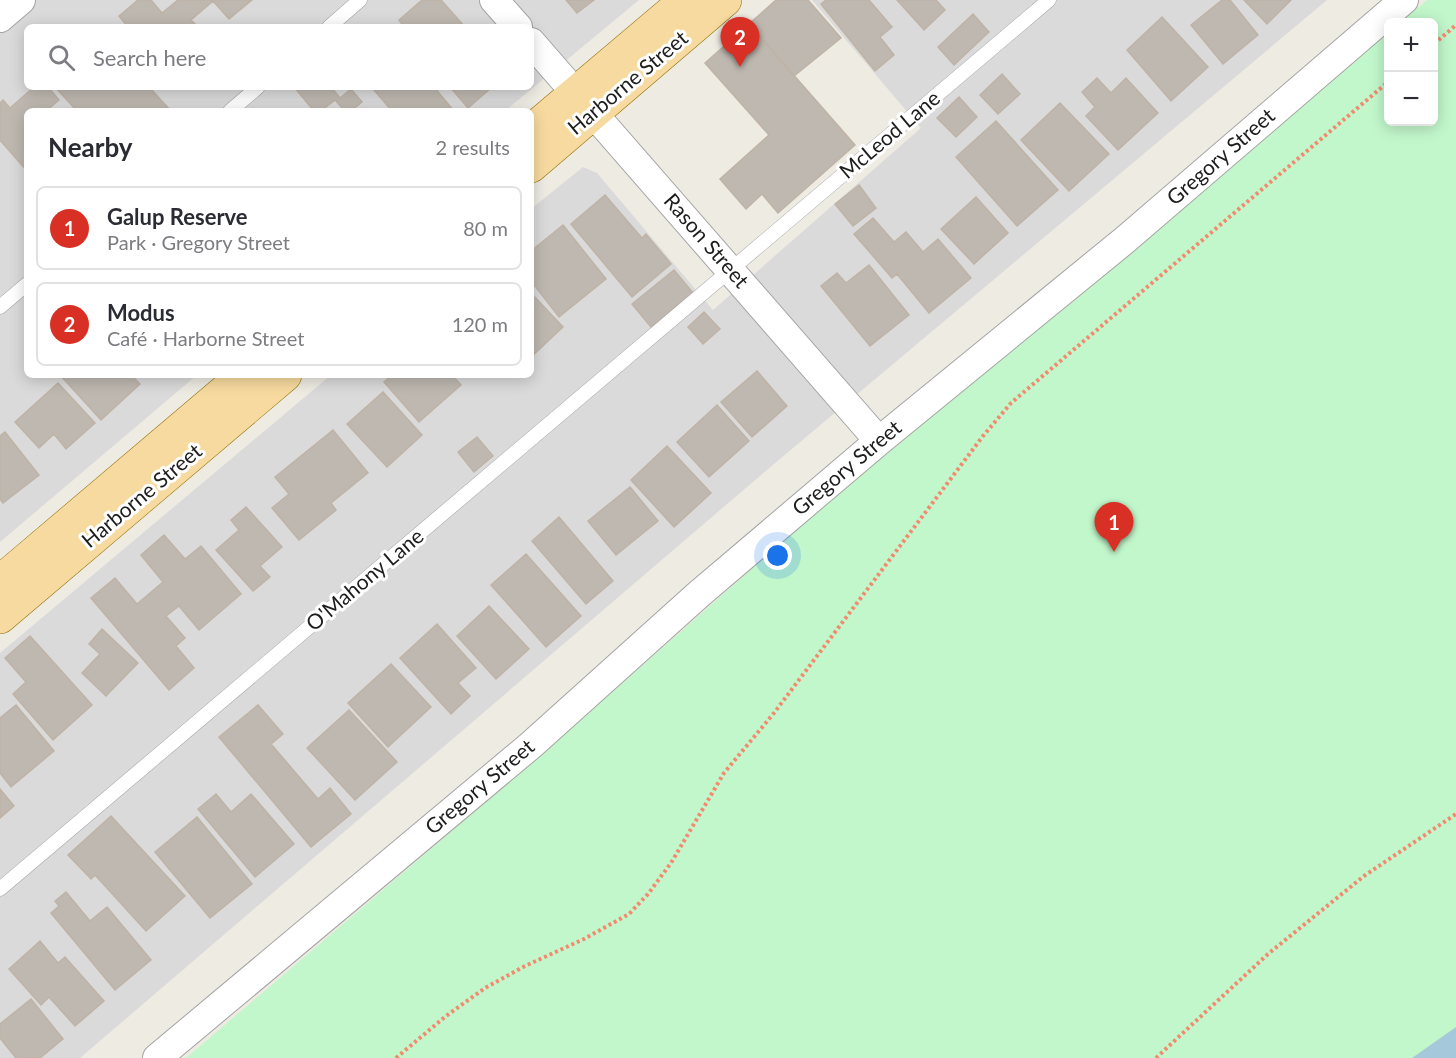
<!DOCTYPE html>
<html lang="en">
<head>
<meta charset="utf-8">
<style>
  :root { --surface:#fff; --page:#f7f7f7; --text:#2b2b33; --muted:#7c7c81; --line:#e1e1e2; --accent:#d93025 }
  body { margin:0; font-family:Lato,sans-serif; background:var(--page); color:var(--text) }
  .controls { position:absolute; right:18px; top:18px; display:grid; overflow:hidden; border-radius:9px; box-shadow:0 3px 15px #0003 }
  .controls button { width:54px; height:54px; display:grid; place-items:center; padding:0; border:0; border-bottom:2px solid var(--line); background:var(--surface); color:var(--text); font:30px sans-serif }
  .you { position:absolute; left:778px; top:556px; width:21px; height:21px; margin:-15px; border:4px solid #fff; border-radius:50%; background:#1a73e8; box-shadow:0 0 0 9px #1a73e833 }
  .badge { display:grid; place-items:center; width:39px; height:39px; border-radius:50%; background:var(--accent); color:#fff; font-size:20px; font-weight:700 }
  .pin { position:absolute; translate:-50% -50px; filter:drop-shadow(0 2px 3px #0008) }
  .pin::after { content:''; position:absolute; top:32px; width:21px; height:18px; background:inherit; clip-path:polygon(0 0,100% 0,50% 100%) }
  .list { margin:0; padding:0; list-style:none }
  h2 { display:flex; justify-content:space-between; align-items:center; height:78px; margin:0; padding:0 24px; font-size:26px }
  h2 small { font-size:20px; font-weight:400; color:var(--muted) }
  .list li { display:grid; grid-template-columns:39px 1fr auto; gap:18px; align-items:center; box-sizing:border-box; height:84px; margin:0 12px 12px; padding:0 12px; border:2px solid var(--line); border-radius:9px }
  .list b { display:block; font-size:22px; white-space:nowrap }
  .list p { margin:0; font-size:20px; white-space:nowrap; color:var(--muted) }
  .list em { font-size:20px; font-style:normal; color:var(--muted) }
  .icon { flex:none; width:33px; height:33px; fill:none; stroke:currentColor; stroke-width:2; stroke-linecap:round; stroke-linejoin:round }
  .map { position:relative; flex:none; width:1456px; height:1058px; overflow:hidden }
  .search { position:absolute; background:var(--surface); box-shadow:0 3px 15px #0003; left:24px; top:24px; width:510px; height:66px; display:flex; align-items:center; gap:15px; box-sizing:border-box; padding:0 21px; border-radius:9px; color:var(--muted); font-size:22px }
  .panel { position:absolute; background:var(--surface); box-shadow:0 3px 15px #0003; left:24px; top:108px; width:510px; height:270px; border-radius:9px }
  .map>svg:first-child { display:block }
  .residential { fill:#dbdada; fill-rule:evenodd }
  .park { fill:#c2f7cb }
  .water { fill:#a5c9da }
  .building { fill:#beb8b0; stroke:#bfb3a6; stroke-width:1.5 }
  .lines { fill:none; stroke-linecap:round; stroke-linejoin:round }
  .service-casing { stroke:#a4a4a4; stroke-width:15 }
  .minor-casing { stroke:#a4a4a4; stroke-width:30 }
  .primary-casing { stroke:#8f7007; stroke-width:34 }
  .path { stroke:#f38a6f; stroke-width:4; stroke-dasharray:3 3; stroke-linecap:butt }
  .service { stroke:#fff; stroke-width:14 }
  .minor { stroke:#fff; stroke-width:28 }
  .primary { stroke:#f7da9f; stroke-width:33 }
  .labels { text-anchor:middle; stroke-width:6; stroke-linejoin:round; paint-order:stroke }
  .street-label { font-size:21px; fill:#1d1d1d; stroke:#fff }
</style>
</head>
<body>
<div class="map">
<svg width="1456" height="1058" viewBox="0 0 1456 1058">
  <rect width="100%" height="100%" fill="#eeebe3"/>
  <path class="residential" d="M0,0H639L505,111H27V375H197L0,542ZM27,27H531V87H27Z
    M812,0H1327L768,469L80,1058H0V653L331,375H531V209L583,167L597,173L713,310L921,128Z"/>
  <path class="park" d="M1427,0H1456V1058H186L540,756L833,497L1135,250L1388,33V122H1434V22H1401Z"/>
  <path class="water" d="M1456,1027V1058H1412Z"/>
  <path class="building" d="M138,0H151L162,13L178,0H252L229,19L213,1L191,20L198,27H128L119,16Z
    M422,0H441L465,27H404L399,20Z
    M566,0H594L577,13Z
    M776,0H808L841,38L794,76L749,24Z
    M826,0H869L892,27L880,37L894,55L875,71L821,4Z
    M897,0H936L945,10L924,30Z
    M1222,0H1230L1258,35L1223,64L1191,25Z
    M1244,0H1291L1267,24Z
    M973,14L989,32L954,65L938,47Z
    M1162,17L1208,67L1171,101L1127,50Z
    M749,24L855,145L778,213L762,194L746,209L720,179L769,135L705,63Z
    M1002,74L1020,94L998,114L980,95Z
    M1097,78L1111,93L1126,78L1158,113L1118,150L1086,116L1095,107L1082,92Z
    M34,87H48L59,100L46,111H27V171L0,140V103L3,100L10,108Z
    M55,87H149L171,111H77Z
    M294,87H331L340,98L351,89L362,102L351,111H345L335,100L321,111H314Z
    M377,87H434L454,111H392L374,90Z
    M450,87H492L468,108Z
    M959,97L977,117L956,137L937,118Z
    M1060,103L1109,154L1069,191L1021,140Z
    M996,121L1058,190L1017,226L956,157Z
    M859,185L876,208L853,226L835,204Z
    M605,195L642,238L646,234L671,264L632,297L571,224Z
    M976,197L1008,233L974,264L941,229Z
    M873,218L894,242L906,232L923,252L938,239L971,278L929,313L897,274L892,278L854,234Z
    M563,225L606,279L559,317L531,281V251Z
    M869,265L909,315L870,346L821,286L837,273L846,283Z
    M674,270L693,293L651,327L632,304Z
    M531,293L563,327L531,357Z
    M704,312L720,329L703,344L688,327Z
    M757,371L787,406L752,437L721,402Z
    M60,375H131L140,384L101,420Z
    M392,375H452L461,385L419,422L384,382Z
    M58,383L95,423L66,449L54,434L39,448L15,422Z
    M383,392L422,435L387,467L347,424Z
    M717,405L749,441L709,477L677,442Z
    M333,430L368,473L331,503L336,510L299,540L272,508L289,494L275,477Z
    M5,432L39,475L3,503L0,499V436Z
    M477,437L493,456L474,472L458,452Z
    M667,446L711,493L674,527L631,480Z
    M630,487L658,521L616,555L588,521Z
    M246,507L282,547L260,566L270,577L253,591L216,550L239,530L231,520Z
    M559,517L613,581L586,604L532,541Z
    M164,535L185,559L201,546L241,594L199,630L179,606L166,616L185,638L176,646L194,668L169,690L91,598L115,578L137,604L163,582L141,555Z
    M526,554L581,616L546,647L491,585Z
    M489,606L529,649L496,679L457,636Z
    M437,624L476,668L458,683L470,696L451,714L400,658Z
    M102,629L138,663L106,696L82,673L100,654L89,644Z
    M30,636L92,705L53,740L13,694L26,682L5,658Z
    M391,664L431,707L388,747L348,703Z
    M16,705L54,751L11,787L0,773V718Z
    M258,705L283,734L271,744L318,799L330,788L351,814L311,847L219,737Z
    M349,710L397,762L355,800L307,748Z
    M0,789L14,806L0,818Z
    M216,794L231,812L251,794L294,844L255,877L198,809Z
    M111,816L185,896L146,931L95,875L91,879L68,855Z
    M197,817L252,884L210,918L155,852Z
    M66,892L90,921L107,907L151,960L115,990L51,913L59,906L55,901Z
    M40,941L58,963L65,957L104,1001L75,1026L49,997L41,1005L9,969Z
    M31,999L63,1039L40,1058H16L0,1038V1024Z"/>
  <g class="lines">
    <defs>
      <path id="service" d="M329,27L360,0
        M230,111L258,87
        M0,307L27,284
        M0,889L1049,0"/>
      <path id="minor" d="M494,0L518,27
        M0,18L21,0
        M531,42L879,441
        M157,1058L531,745L699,594L879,441L1126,239L1404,0"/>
      <path id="primary" d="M531,131L686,0
        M531,166L725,0
        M0,582L244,375
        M0,617L285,375"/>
    </defs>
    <use href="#service" class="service-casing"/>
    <use href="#minor" class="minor-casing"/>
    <use href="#primary" class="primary-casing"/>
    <path class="path" d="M1434,44L1456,25
      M396,1058L446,1016L485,988L525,966L584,939L629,914L648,894L671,863L724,773L774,713L983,436L1011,403L1388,82
      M1156,1058L1268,954L1364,876L1456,814"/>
    <use href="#service" class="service"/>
    <use href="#minor" class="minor"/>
    <use href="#primary" class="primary"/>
  </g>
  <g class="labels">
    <g class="street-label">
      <text transform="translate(628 83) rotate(-40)" y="7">Harborne Street</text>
      <text transform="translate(890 135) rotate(-40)" y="7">McLeod Lane</text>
      <text transform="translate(1221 157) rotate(-41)" y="7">Gregory Street</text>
      <text transform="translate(706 241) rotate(49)" y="7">Rason Street</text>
      <text transform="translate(847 468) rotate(-40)" y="7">Gregory Street</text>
      <text transform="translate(142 496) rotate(-40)" y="7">Harborne Street</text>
      <text transform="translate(365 580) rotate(-40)" y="7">O'Mahony Lane</text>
      <text transform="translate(480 787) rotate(-40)" y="7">Gregory Street</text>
    </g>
  </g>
</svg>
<div class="controls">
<button>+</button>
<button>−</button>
</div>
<div class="you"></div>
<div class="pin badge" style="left:1114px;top:552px">1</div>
<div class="pin badge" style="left:740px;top:67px">2</div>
<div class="search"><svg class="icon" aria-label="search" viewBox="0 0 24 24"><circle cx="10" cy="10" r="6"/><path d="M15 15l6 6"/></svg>Search here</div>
<section class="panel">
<h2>Nearby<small>2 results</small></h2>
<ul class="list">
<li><span class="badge">1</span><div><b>Galup Reserve</b><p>Park · Gregory Street</p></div><em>80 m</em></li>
<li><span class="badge">2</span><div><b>Modus</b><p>Café · Harborne Street</p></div><em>120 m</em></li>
</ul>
</section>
</div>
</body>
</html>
